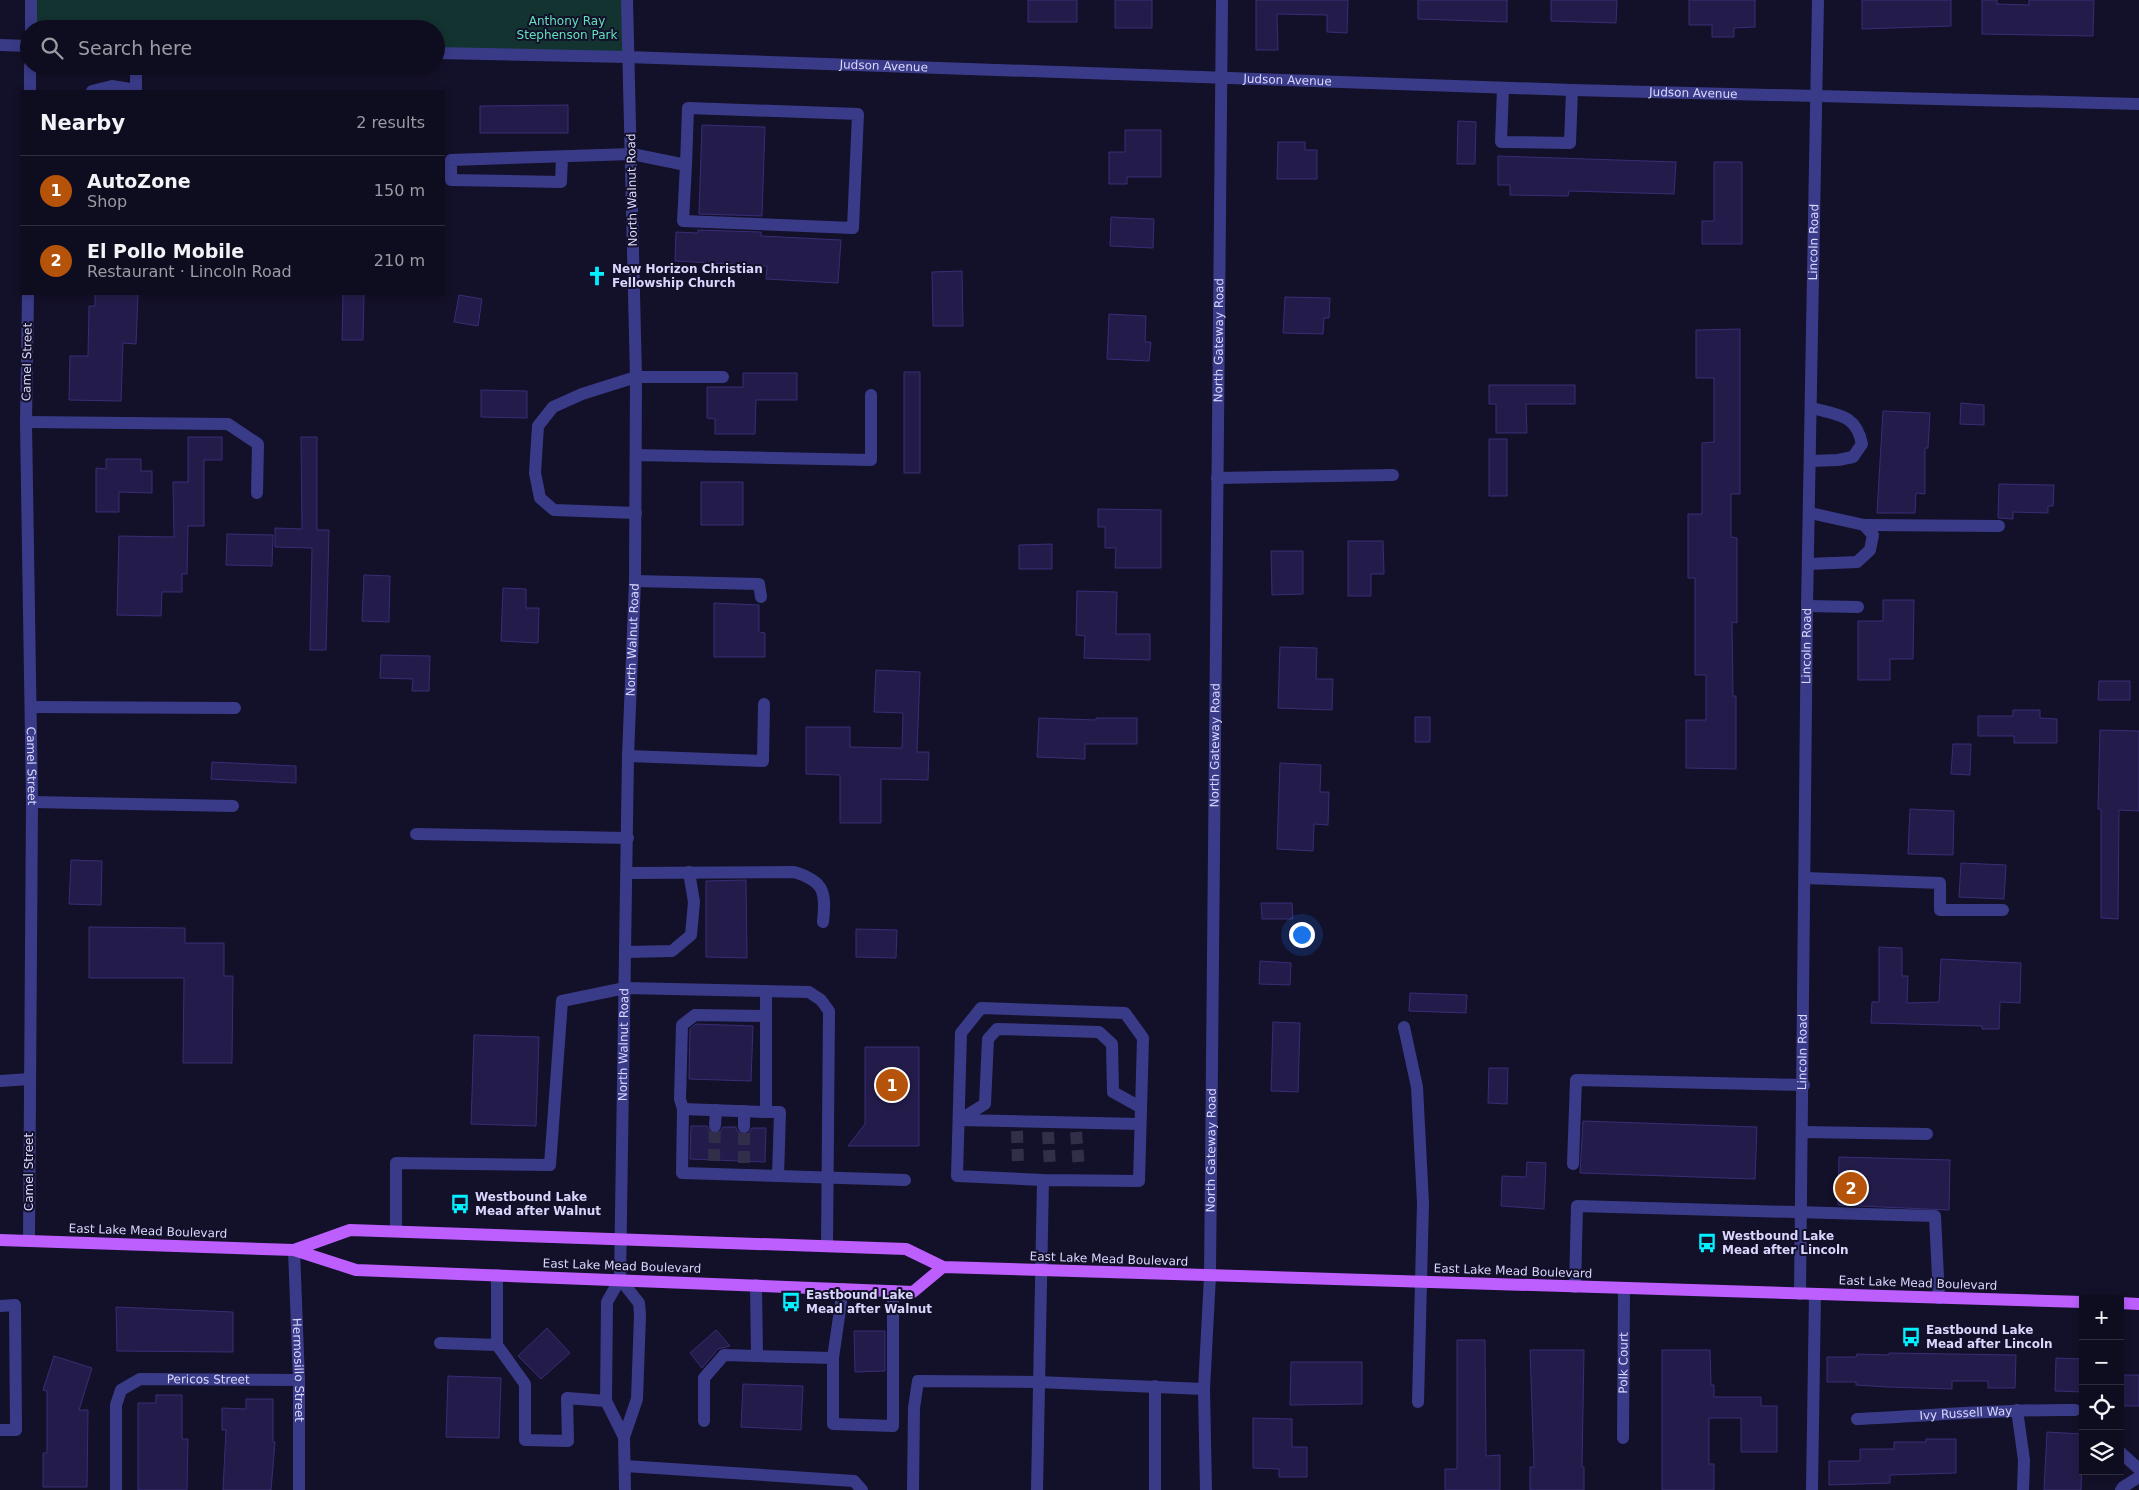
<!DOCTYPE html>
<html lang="en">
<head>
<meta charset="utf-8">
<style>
  :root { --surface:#0e0c1f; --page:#1c1a2c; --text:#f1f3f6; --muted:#9b9ba4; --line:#2e2c3d; --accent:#b45309 }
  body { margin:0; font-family:"DejaVu Sans",sans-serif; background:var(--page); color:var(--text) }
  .controls { position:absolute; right:15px; bottom:15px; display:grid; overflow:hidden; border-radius:0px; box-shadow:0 2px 8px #0003 }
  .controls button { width:45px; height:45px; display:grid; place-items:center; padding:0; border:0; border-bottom:1px solid var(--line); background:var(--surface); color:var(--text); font:25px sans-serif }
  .you { position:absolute; left:1301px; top:934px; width:18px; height:18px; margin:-12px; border:4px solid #fff; border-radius:50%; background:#1a73e8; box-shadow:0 0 0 8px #1a73e833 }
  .badge { display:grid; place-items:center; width:32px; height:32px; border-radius:50%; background:var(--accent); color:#fff; font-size:16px; font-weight:700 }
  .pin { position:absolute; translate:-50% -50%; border:2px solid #fff; box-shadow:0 1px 5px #0006 }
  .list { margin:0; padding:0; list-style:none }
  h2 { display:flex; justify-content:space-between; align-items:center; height:65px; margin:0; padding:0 20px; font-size:21px }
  h2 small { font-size:16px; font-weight:400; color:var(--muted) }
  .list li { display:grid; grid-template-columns:32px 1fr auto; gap:15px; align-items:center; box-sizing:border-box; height:70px; padding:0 20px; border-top:1px solid var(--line) }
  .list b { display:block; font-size:19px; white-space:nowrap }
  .list p { margin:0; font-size:16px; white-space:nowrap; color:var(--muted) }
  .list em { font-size:16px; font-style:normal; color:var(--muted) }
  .icon { flex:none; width:28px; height:28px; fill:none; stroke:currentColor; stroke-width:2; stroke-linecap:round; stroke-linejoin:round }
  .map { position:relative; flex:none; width:2139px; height:1490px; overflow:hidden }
  .search { position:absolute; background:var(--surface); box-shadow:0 2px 8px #0003; left:20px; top:20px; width:425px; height:55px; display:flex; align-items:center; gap:12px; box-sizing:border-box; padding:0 18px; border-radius:28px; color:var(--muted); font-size:19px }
  .panel { position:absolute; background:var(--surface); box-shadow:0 2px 8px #0003; left:20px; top:90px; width:425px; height:205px; border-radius:0px }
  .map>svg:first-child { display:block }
  .green { fill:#133330 }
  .building { fill:#231c4a; stroke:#392d76 }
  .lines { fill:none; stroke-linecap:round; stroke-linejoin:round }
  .minor-tunnel { stroke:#312e49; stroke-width:12; stroke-dasharray:12 6; stroke-linecap:butt }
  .minor { stroke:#3a3b88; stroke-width:12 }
  .major { stroke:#bd5eff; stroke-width:12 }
  .labels { text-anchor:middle; stroke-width:4; stroke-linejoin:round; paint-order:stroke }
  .park-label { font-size:12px; fill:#61e1bc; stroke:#131029 }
  .street-label { font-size:12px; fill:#dad7ff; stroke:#131029 }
  .poi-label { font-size:12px; font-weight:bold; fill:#dad7ff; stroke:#131029; text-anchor:start }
</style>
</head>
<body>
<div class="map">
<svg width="2139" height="1490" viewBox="0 0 2139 1490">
  <rect width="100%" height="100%" fill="#131029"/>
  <path class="green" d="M31,0H627V57L436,54V29H31Z"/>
  <path class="building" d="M1028,0H1077V22H1028Z
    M1115,0H1152V28H1115Z
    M1256,0H1348L1347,33L1327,32V15L1277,14L1278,50H1256Z
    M1418,0H1507V22L1418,19Z
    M1551,0H1617L1616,23L1551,21Z
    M1689,0H1755V27L1734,28V37H1712V25H1689Z
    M1862,0H1951V26L1862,29Z
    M1982,0H1997V4L2029,5V0H2094L2093,36L1982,34Z
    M568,105V133H480V106Z
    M1458,121L1476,122L1475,164H1457Z
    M702,125L765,127L762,216L699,214Z
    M1125,130H1161V177H1127V184H1109V152H1125Z
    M1278,142H1305V150H1317V179H1277Z
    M1498,156L1676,162L1674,194L1569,191L1568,196L1510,195V185H1498Z
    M1714,162H1742V244H1702V221H1714Z
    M1111,217L1154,219L1153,248L1110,246Z
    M698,230L761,232V236L841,240L838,283L766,279L767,266L675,261L676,232L698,233Z
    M962,271L963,326H933L932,272Z
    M95,294H138L136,344L123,343L121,401L69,400L70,356H88L89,306H95Z
    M343,294H364L363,340H342Z
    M459,295L482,299L478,326L454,322Z
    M1285,297L1330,298L1329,318H1324L1323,334L1283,333Z
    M1109,314L1146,316L1145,342H1151L1149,361L1107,359Z
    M1740,329V494H1731V537L1737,538V623L1732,622L1733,696H1736V769L1686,768V720H1706V675H1695V578H1688V514H1702V443L1714,442V378H1696V330Z
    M904,372H920V473H904Z
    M743,373H797V400H756L755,434H715V419L707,418V387H743Z
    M1489,385H1575V404H1526L1527,433H1496V404H1489Z
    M481,390L527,391V418L481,417Z
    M1961,403L1984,405V425L1960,424Z
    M1883,411L1930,413L1928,448H1925V494L1916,493L1915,513H1877Z
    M188,437H222V460H204V526H188L187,574H182V592H162L161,616L117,615L119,536L174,537L173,482H188Z
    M301,437H317V530H329L326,650H310L312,548L275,547V528L302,529Z
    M1489,439H1507V496H1489Z
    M106,459H141V471H152V493L119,492V512H96V468L106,469Z
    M701,482H743V525H701Z
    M1999,484L2054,485L2053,506H2048V513L2013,512V519L1998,518Z
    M1098,509L1161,510V568H1115L1116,548H1105V527H1098Z
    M227,534L273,535L272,566L226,565Z
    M1348,541H1383L1384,574H1371V596H1348Z
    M1052,544V569H1019V545Z
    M1271,551H1303V594L1272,595Z
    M364,575L390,576L389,622L362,621Z
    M503,588L526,589V608H539L538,643L501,641Z
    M1077,591L1117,592L1116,634H1150V660L1084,658L1085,636L1076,635Z
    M1883,600H1914L1913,659H1890V680H1858V621H1883Z
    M714,603L759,605V632L765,633V657H714Z
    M1280,647L1317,648L1316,679H1333L1332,710L1278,708Z
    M381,655L430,656L429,691H412L413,679L380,678Z
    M876,670L920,672L917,752H929L928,780L881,779V823H840V775L806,774V727H850V747L902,748L903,713L874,712Z
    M2099,681H2130V700H2098Z
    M2013,710H2040V718L2057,719V743H2014V736H1978V716H2013Z
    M1415,717H1430V742H1415Z
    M1039,718L1096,720V718H1137V744H1085V759L1037,757Z
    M2100,730L2139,731V811L2119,810L2118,919L2101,918V810L2098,809Z
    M1953,744H1971L1970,775L1951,774Z
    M212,762L296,766V783L211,779Z
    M1280,763L1321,765L1320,792H1329L1328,825L1314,824L1313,851L1277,849Z
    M1910,809L1954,811L1953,855L1908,854Z
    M71,860L102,861L101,905L69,904Z
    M1961,863L2006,865L2004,899L1959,897Z
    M746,880L747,958L706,957V881Z
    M1261,903H1292L1293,919H1262Z
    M89,927L185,928V943H224V976H233L232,1063H183L184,978H89Z
    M856,929L897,930L896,958L856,957Z
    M1879,947L1902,948V976H1908L1907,1003L1939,1002L1941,959L2021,963L2020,1003L2000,1002L1999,1029H1982V1026L1871,1023L1872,1002H1879Z
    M1260,961L1291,963L1290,985L1259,984Z
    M1410,993L1467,995L1466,1013L1409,1011Z
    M1273,1022L1300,1023L1298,1092L1271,1091Z
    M696,1024L753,1026L751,1081L689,1079L690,1029Z
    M474,1035L539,1037L536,1126L471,1124Z
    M865,1047H919V1146H848L865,1124Z
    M1489,1068H1508L1507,1104L1488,1103Z
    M1583,1121L1757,1127L1755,1179L1580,1173Z
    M691,1126H707L710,1132L715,1134L721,1131L723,1127H736L737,1131L744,1135L748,1134L752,1128H766L765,1162L690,1159Z
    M1839,1157L1950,1160L1949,1210L1838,1205Z
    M1527,1162L1546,1163L1544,1209L1501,1206L1502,1176L1526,1177Z
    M116,1307L233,1312V1352L117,1351Z
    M547,1328L570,1353L541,1379L518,1356Z
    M716,1330L730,1346L718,1349L702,1368L690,1353Z
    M854,1331H885V1371L855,1372Z
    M1457,1340H1485L1486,1456L1500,1455V1490H1445V1469H1457Z
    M1530,1350H1584L1582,1467H1584V1490H1530V1467H1534Z
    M1662,1350H1710L1711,1385H1714V1397H1761V1406H1777V1452H1741V1418H1709V1464H1714V1490H1662Z
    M1889,1353L2016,1355L2015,1388H1988V1381H1952V1389L1888,1387L1856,1385V1382H1827V1357H1856L1857,1354L1889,1355Z
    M54,1356L92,1368L79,1410H88L87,1487H43V1453H47V1391L43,1390Z
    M2056,1358L2083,1359L2082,1392L2055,1391Z
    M1291,1362H1362V1404L1290,1405Z
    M2120,1375H2139V1406H2120Z
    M448,1376L501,1378L499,1438L446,1437Z
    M743,1384L803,1386L801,1430L741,1427Z
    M156,1395H182V1439H188L187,1490H138V1403H156Z
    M246,1399H273V1442H275L271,1490H223L226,1430H222V1408L246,1409Z
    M1253,1418L1292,1419V1447H1307V1477H1279V1469L1253,1468Z
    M2047,1432L2083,1434L2081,1490H2044Z
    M1926,1439H1956V1473L1890,1475V1483L1829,1485V1461H1860V1449H1894V1442H1926Z"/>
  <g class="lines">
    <path class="minor-tunnel" d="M1017,1131L1018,1166
      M1048,1132L1050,1167
      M1076,1132L1079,1168
      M714,1161L715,1126
      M744,1163V1127"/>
    <g class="minor">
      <path d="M31,29V0"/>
      <path d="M0,45L29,46"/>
      <path id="s1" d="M436,53L627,57L1572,90L2139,104"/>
      <path d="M1503,88L1501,142L1570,143L1572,90"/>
      <path d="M30,91V66"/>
      <path d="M92,91L112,86L136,90V66"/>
      <path d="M562,157L561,182L451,180V160L632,154L686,165L688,108L858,114L853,228L683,221L686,165"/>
      <path id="s2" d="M28,294L26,422L32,802L29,1240"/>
      <path d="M26,422L228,424L258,444L257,493"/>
      <path d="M636,455L871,460V395"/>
      <path d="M1811,461L1838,460L1853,457L1862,444C1856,414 1838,415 1812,408"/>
      <path d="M1217,478L1393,475"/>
      <path d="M636,513L554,510L540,498L535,473L538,426L553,407L582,394L636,377H723"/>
      <path d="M1864,525L1999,526"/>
      <path d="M1808,564L1857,562L1870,550L1873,535L1864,525L1810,513"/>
      <path d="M635,581L759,584L761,597"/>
      <path d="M1807,606L1858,607"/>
      <path d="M31,707L235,708"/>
      <path d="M628,756L763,761L764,704"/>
      <path d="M32,802L233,806"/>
      <path d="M416,834L628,838"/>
      <path d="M628,873L794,872C825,881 826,893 823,922"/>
      <path d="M1805,878L1940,883V910H2003"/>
      <path d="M627,952L672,951L691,935L694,902L689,872"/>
      <path d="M766,991V1112H780L778,1176L682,1173L683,1109L766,1112"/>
      <path d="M1404,1027L1417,1087L1423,1203L1418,1402"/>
      <path d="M0,1081L30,1079"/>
      <path d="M683,1109L680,1099L682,1025L695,1015L766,1016"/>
      <path d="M959,1120L985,1104L988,1039L997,1029L1099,1032L1112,1044L1113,1092L1140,1107"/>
      <path d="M959,1120L1140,1124"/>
      <path d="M715,1126L716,1110"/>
      <path d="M744,1127V1111"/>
      <path d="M1802,1132L1927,1134"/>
      <path d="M1573,1164L1576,1080L1804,1085"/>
      <path d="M778,1176L905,1180"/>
      <path d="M396,1231V1163L550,1165L562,1001L625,988L809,992L821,1000L829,1011L827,1246"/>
      <path id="s3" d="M294,1250L299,1380V1490"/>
      <path d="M620,1279L639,1303L640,1315L637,1399L624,1437L625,1490"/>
      <path d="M1575,1287L1577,1206L1935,1216L1939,1298"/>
      <path id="s4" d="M1800,1294L1807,606L1818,0"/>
      <path d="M0,1306L15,1305L16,1430H0"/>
      <path d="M440,1343L497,1345V1275"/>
      <path d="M497,1345L525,1384V1440L568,1441L567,1398L606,1401"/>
      <path d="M757,1356L833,1358V1424L893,1426V1291"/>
      <path d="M833,1358L843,1289"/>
      <path d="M1155,1386V1490"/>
      <path d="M2017,1410L2024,1460L2023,1490"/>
      <path id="s5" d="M1857,1419C1930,1416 2002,1409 2075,1410"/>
      <path d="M704,1421V1378L724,1355L757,1356L756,1285"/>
      <path id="s6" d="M624,1437L606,1401L607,1302L620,1279L628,756L635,581L636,377L627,0"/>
      <path id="s7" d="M1623,1438L1624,1288"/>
      <path d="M2120,1452L2139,1469"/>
      <path d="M625,1466L854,1481L862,1490"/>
      <path id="s8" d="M116,1490V1405L121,1390L140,1379L299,1380"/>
      <path d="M913,1490L914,1408L918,1381L1038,1382L1204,1389"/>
      <path d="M1037,1490L1043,1180L957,1176L961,1033L981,1008L1125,1013L1143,1038L1139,1181L1043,1180"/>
      <path id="s9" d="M1206,1490L1204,1389L1210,1276L1222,0"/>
      <path d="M1812,1490L1815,1294"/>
      <path d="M2121,1490L2123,1487L2139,1477"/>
    </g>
    <path class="major" d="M0,1240L294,1250L356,1270L913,1292L943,1267
      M294,1250L350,1230L906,1249L943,1267L2083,1302
      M2120,1303L2139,1304"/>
  </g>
  <defs>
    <symbol id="church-bare" viewBox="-9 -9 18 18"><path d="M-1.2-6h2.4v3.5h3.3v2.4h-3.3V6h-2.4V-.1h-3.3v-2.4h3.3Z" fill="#03f0ff" stroke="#131029" stroke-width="2.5" paint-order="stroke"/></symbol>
    <symbol id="bus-bare" viewBox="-9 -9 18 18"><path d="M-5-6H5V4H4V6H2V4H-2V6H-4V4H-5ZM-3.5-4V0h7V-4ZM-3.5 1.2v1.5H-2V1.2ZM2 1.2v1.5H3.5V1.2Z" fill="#03f0ff" stroke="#131029" stroke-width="2.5" paint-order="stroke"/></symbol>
  </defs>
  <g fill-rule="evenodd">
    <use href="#church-bare" x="583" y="262" width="28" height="28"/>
    <use href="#bus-bare" x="446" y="1190" width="28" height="28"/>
    <use href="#bus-bare" x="1693" y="1229" width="28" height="28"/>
    <use href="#bus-bare" x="777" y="1288" width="28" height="28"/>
    <use href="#bus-bare" x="1897" y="1323" width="28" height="28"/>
  </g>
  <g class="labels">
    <g class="park-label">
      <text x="567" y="25">Anthony Ray<tspan x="567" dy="14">Stephenson Park</tspan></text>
    </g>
    <g class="street-label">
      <text dy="4" stroke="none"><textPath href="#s1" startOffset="448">Judson Avenue</textPath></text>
      <text dy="4" stroke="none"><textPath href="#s1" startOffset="852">Judson Avenue</textPath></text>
      <text dy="4" stroke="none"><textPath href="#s1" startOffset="1258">Judson Avenue</textPath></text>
      <text transform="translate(632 190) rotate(-91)" y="4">North Walnut Road</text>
      <text dy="4" stroke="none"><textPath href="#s4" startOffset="1052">Lincoln Road</textPath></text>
      <text dy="4" stroke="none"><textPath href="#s9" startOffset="1150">North Gateway Road</textPath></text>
      <text transform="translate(27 362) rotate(-89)" y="4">Camel Street</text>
      <text dy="4" stroke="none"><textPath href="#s6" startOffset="805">North Walnut Road</textPath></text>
      <text dy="4" stroke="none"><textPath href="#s4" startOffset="648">Lincoln Road</textPath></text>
      <text dy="4" stroke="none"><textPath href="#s9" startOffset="745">North Gateway Road</textPath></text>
      <text dy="4" stroke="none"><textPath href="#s2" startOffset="472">Camel Street</textPath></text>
      <text dy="4" stroke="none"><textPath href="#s6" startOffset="400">North Walnut Road</textPath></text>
      <text dy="4" stroke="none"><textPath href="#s4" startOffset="242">Lincoln Road</textPath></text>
      <text dy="4" stroke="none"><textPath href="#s9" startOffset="340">North Gateway Road</textPath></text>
      <text transform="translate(29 1172) rotate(-90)" y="4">Camel Street</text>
      <text transform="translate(148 1231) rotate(2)" y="4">East Lake Mead Boulevard</text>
      <text transform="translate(1109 1259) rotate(2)" y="4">East Lake Mead Boulevard</text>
      <text transform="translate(622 1266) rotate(2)" y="4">East Lake Mead Boulevard</text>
      <text transform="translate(1513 1271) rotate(2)" y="4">East Lake Mead Boulevard</text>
      <text transform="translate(1918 1283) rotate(2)" y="4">East Lake Mead Boulevard</text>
      <text dy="4" stroke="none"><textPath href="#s7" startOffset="75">Polk Court</textPath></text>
      <text dy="4" stroke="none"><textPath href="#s3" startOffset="120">Hermosillo Street</textPath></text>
      <text dy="4" stroke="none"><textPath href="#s8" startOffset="191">Pericos Street</textPath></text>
      <text dy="4" stroke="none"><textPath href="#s5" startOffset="109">Ivy Russell Way</textPath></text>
    </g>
    <g class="poi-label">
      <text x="612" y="273">New Horizon Christian<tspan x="612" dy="14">Fellowship Church</tspan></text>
      <text x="475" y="1201">Westbound Lake<tspan x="475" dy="14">Mead after Walnut</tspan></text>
      <text x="1722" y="1240">Westbound Lake<tspan x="1722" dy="14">Mead after Lincoln</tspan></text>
      <text x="806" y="1299">Eastbound Lake<tspan x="806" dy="14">Mead after Walnut</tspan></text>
      <text x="1926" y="1334">Eastbound Lake<tspan x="1926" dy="14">Mead after Lincoln</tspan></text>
    </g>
  </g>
</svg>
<div class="controls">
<button>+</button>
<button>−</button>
<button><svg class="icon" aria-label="locate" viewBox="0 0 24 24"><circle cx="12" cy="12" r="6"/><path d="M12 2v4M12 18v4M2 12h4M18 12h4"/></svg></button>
<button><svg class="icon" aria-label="layers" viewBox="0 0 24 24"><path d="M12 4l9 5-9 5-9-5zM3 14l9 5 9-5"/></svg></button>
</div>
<div class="you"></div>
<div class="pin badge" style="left:892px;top:1085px">1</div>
<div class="pin badge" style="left:1851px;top:1188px">2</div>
<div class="search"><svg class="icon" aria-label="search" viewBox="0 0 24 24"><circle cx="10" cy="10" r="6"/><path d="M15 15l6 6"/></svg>Search here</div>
<section class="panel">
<h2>Nearby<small>2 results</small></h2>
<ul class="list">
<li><span class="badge">1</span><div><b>AutoZone</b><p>Shop</p></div><em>150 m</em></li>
<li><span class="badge">2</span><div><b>El Pollo Mobile</b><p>Restaurant · Lincoln Road</p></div><em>210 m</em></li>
</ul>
</section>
</div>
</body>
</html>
